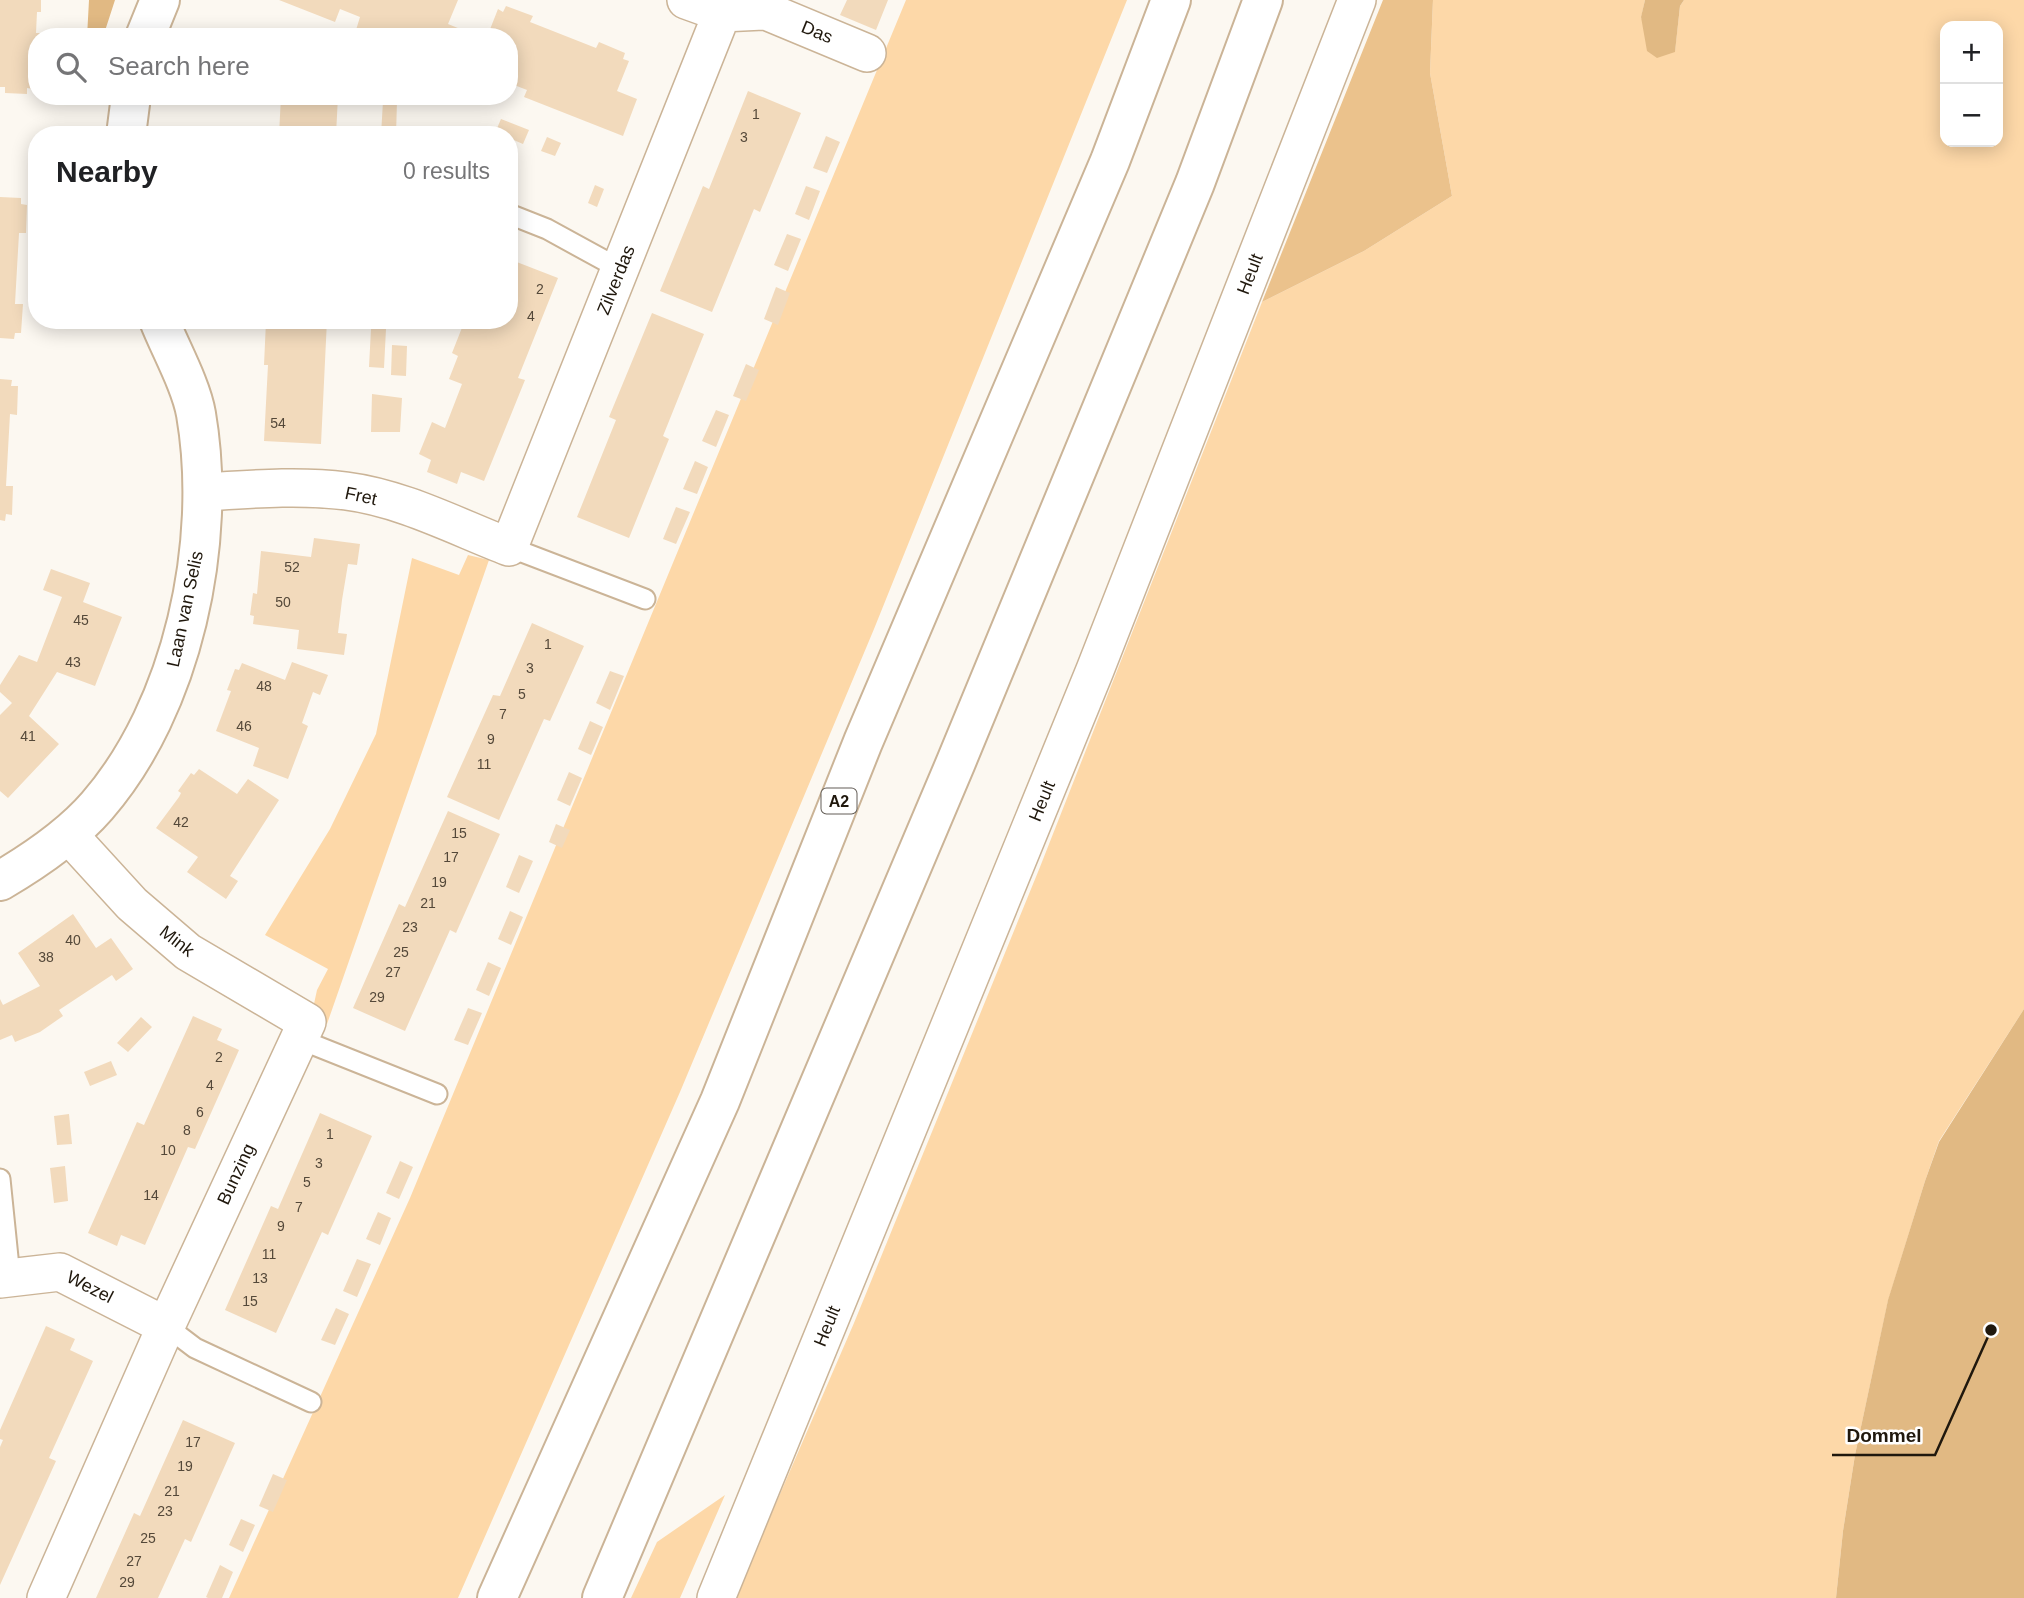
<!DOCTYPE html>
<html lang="en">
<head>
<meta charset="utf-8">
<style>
  :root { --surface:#fff; --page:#f2f2f2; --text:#202124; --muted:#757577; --line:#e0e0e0 }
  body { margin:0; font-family:Arial,sans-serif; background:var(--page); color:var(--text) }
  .controls { position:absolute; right:21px; top:21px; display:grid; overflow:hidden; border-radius:14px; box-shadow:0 4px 18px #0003 }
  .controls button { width:63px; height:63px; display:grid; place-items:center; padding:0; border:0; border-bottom:2px solid var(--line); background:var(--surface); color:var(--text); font:35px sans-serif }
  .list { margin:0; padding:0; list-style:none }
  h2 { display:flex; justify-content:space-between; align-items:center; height:91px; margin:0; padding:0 28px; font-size:30px }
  h2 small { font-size:23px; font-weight:400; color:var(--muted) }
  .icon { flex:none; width:38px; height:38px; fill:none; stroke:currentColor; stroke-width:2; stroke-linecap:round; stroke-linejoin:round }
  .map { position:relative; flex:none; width:2024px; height:1598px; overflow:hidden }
  .search { position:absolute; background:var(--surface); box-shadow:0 4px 18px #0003; left:28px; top:28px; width:490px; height:77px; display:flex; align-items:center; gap:18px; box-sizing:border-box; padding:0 24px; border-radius:28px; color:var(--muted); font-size:26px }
  .panel { position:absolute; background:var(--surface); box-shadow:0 4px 18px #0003; left:28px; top:126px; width:490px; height:203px; border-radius:28px }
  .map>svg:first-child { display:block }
  .green { fill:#fdd8a8; fill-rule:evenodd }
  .forest { fill:#ebc28c }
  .water { fill:#e1b983 }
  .building { fill:#f2dabc }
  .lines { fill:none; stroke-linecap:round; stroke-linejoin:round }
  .lane-casing { stroke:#cbb497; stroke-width:23 }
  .street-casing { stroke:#cbb497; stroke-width:40 }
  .secondary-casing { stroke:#cbb497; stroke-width:42 }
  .highway-casing { stroke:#cbb497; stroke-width:42 }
  .lane { stroke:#fff; stroke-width:19 }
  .street { stroke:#fff; stroke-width:37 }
  .secondary { stroke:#fff; stroke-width:38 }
  .highway { stroke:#fff; stroke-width:38 }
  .labels { text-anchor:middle; stroke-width:5; stroke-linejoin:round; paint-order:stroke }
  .number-label { font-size:14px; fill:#544839 }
  .shield { fill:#fff; stroke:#635d56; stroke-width:2 }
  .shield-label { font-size:16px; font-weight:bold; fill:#20180d }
  .street-label { font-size:18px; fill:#20180d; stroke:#fff }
  .leader { fill:none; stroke:#20180d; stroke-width:2.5 }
  .callout-dot { fill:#20180d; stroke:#fff; stroke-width:2.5 }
  .callout-label { font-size:19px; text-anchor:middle; font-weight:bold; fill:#20180d; stroke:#fff; stroke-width:5; stroke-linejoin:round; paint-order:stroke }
</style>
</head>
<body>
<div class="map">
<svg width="2024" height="1598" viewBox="0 0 2024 1598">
  <rect width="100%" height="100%" fill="#fcf8f1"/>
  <path class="green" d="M906,0H1127L874,629L680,1092L458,1598H229L410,1198Z
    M1433,0H1645L1641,18L1675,51L1680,6L1684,0H2024V1009L1939,1141L1925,1181L1888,1301L1855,1455L1843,1531L1836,1598H735L854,1323L1040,867L1262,302L1364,251L1452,196L1430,73ZM1945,26H1998V142H1945Z
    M468,555L489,560L327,1024L312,1013L317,990L328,969L265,935L330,829L376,734L412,558L459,575Z
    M725,1495L680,1598H631L657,1542Z"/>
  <path class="forest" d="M1383,0H1433L1430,73L1452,196L1364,251L1262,302Z"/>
  <path class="water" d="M89,0H115L103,37H87Z
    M1645,0H1684L1680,6L1675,52L1657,58L1647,51L1641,17Z
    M2024,1009V1598H1836L1843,1531L1855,1455L1888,1300L1925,1181L1939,1142Z"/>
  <path class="building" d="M0,0H41V12H37L36,33H40V37H37L33,89L27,88V94L5,93V87H0Z
    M279,0H458L448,24L480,37H372L356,30L360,17L340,9L335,22Z
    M847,0H888L876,30L840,15Z
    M506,6L533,16L530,22L596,48L599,42L625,53L623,59L629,61L617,91L637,99L623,136L524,97L527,90L509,83V37H487L498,9L503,12Z
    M748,91L801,113L760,212L754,209L712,312L660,291L703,186L709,189Z
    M281,96H338L336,135H279Z
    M383,101H397L396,135H381Z
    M501,119L529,130L523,144L509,138V135L495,133Z
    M826,136L840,142L827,173L813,168Z
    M547,137L561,143L555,156L541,151Z
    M595,185L604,189L597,207L588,203Z
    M806,186L820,191L809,220L795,214Z
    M0,197L21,198V204L27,205L26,233H19L15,304H23L21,333H15L14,339L0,338Z
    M787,234L801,239L788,271L774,265Z
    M509,259L558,278L518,378L525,380L484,481L461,472L457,484L427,472L431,460L419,454L432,422L445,428L462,384L449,379L458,356L452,353L465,320H509Z
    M776,287L790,293L778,325L764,319Z
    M652,313L704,334L663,436L669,439L629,538L577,517L616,420L609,417Z
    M327,320L321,444L264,441L268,365H264L266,321Z
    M371,329H386L384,368L369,367Z
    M392,345L407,346L406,376L391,375Z
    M746,364L759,370L746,401L733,396Z
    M0,379L12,380L11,386H18L17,415L10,414L6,486H13L12,515L6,514L5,521L0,520Z
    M372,394L402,398L400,432H371Z
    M716,410L729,415L716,447L702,441Z
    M695,461L708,467L697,494L683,489Z
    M676,507L690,512L676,544L663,539Z
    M314,538L360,544L357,565L348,564L342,600L338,633L347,634L344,655L297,649L299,630L253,624L254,616L250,615L253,593L257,594L261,551L311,557Z
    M51,569L90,583L83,602L122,617L95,686L57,672L29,716L59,744L8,798L0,791V715L12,703L0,692V685L19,655L37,662L62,597L43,590Z
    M532,623L584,646L550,721L544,719L499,820L447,797L493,695L500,696Z
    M292,662L328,675L320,695L313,692L302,723L308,726L288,779L253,766L259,748L216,731L231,691L227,690L235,669L239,670L242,663L285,680Z
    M610,671L624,676L610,710L596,703Z
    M590,721L603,727L591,755L578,749Z
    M199,769L237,794L248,779L279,800L230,876L238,881L226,899L187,872L198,857L156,828L179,797L181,793L178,791L191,773L194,775Z
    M569,772L582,778L570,806L557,800Z
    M448,811L500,834L456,933L450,930L405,1031L353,1008L399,904L405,907Z
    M556,824L570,830L562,848L549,842Z
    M519,855L533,861L519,893L506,887Z
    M510,911L523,917L511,945L498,939Z
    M73,914L96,948L111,938L133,969L116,981L112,975L59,1010L63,1016L40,1032L15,1042L12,1035L0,1040V999L3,1005L40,986L18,953Z
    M488,962L501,968L489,996L476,990Z
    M468,1008L482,1013L468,1045L454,1040Z
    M193,1016L222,1029L217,1040L239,1050L195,1149L188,1147L145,1245L121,1235L117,1246L88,1233L137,1122L144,1125Z
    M141,1017L152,1027L128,1052L117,1043Z
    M111,1061L117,1075L90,1086L84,1072Z
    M320,1113L372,1136L328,1235L322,1232L276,1333L225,1310L271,1206L278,1209Z
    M69,1114L72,1144L57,1145L54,1116Z
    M400,1161L413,1167L399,1199L386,1193Z
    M65,1166L68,1201L54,1203L50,1168Z
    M378,1212L391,1218L380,1245L366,1239Z
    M357,1259L371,1264L357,1297L343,1291Z
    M336,1308L349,1314L335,1345L321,1340Z
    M46,1326L75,1339L70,1350L93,1361L49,1458L56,1461L0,1585V1447L3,1440L0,1439V1430Z
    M183,1420L235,1443L191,1542L185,1539L158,1598H96L134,1513L140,1516Z
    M273,1474L287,1480L273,1512L259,1506Z
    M241,1519L255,1525L243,1552L229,1545Z
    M220,1565L233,1572L222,1598H208L206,1597Z"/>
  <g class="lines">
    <defs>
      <path id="lane" d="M509,214L547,229L620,269
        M509,547L645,599
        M299,1039L437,1094
        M0,1179L10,1277
        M166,1326L195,1348L311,1402"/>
      <path id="street" d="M686,0L722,13L766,11L867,53
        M205,492C252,489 300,485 346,491C402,498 457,527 509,547L722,13
        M0,1279L60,1272L166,1326
        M46,1598L166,1326L307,1022L188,952L132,904L68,834
        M716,1598L1095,670L1357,0"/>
      <path id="secondary" d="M145,37L160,0
        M126,135L131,96
        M0,881C34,861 71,836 97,806C183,707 218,542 196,414C191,385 170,348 159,320"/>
      <path id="highway" d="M497,1598L720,1101L863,742L1110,161L1171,0
        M602,1598L956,762L1195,183L1263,0"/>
    </defs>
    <use href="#lane" class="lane-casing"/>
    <use href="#street" class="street-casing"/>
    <use href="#secondary" class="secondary-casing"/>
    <use href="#highway" class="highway-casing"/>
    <use href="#lane" class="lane"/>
    <use href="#street" class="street"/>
    <use href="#secondary" class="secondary"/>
    <use href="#highway" class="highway"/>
  </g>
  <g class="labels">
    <g class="number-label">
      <text x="756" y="119">1</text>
      <text x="744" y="142">3</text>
      <text x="540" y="294">2</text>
      <text x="531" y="321">4</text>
      <text x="278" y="428">54</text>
      <text x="292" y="572">52</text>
      <text x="283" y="607">50</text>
      <text x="81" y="625">45</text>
      <text x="548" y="649">1</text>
      <text x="73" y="667">43</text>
      <text x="530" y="673">3</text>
      <text x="264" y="691">48</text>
      <text x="522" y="699">5</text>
      <text x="503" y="719">7</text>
      <text x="244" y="731">46</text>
      <text x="28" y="741">41</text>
      <text x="491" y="744">9</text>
      <text x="484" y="769">11</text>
      <text x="181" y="827">42</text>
      <text x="459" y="838">15</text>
      <text x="451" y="862">17</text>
      <text x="439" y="887">19</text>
      <text x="428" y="908">21</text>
      <text x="410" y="932">23</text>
      <text x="73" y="945">40</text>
      <text x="401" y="957">25</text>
      <text x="46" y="962">38</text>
      <text x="393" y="977">27</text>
      <text x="377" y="1002">29</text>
      <text x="219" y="1062">2</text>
      <text x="210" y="1090">4</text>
      <text x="200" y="1117">6</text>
      <text x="187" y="1135">8</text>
      <text x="330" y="1139">1</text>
      <text x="168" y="1155">10</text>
      <text x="319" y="1168">3</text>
      <text x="307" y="1187">5</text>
      <text x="151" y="1200">14</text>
      <text x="299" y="1212">7</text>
      <text x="281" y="1231">9</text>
      <text x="269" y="1259">11</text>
      <text x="260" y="1283">13</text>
      <text x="250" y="1306">15</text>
      <text x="193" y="1447">17</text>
      <text x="185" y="1471">19</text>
      <text x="172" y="1496">21</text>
      <text x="165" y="1516">23</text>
      <text x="148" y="1543">25</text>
      <text x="134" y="1566">27</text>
      <text x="127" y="1587">29</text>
    </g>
    <rect class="shield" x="821.5" y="788.5" width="35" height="25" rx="5"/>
    <g class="shield-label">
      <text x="839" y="807">A2</text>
    </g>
    <g class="street-label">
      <text transform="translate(817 32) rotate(22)" y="6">Das</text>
      <text transform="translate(1250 274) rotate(-69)" y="6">Heult</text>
      <text transform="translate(616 280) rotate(-68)" y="6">Zilverdas</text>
      <text transform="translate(361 496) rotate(12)" y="6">Fret</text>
      <text transform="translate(185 609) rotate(-78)" y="6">Laan van Selis</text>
      <text transform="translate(1042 801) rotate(-68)" y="6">Heult</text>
      <text transform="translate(177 941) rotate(38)" y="6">Mink</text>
      <text transform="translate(236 1174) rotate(-65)" y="6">Bunzing</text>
      <text transform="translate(90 1287) rotate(27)" y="6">Wezel</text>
      <text transform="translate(827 1326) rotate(-68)" y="6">Heult</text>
    </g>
  </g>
  <path class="leader" d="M1991 1330L1935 1455H1832"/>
  <circle class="callout-dot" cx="1991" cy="1330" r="7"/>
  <g class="callout-label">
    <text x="1884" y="1442">Dommel</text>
  </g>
</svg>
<div class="controls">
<button>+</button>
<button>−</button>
</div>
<div class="search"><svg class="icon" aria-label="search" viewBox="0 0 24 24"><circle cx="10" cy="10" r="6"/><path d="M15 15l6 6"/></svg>Search here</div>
<section class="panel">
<h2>Nearby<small>0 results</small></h2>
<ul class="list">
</ul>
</section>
</div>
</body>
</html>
